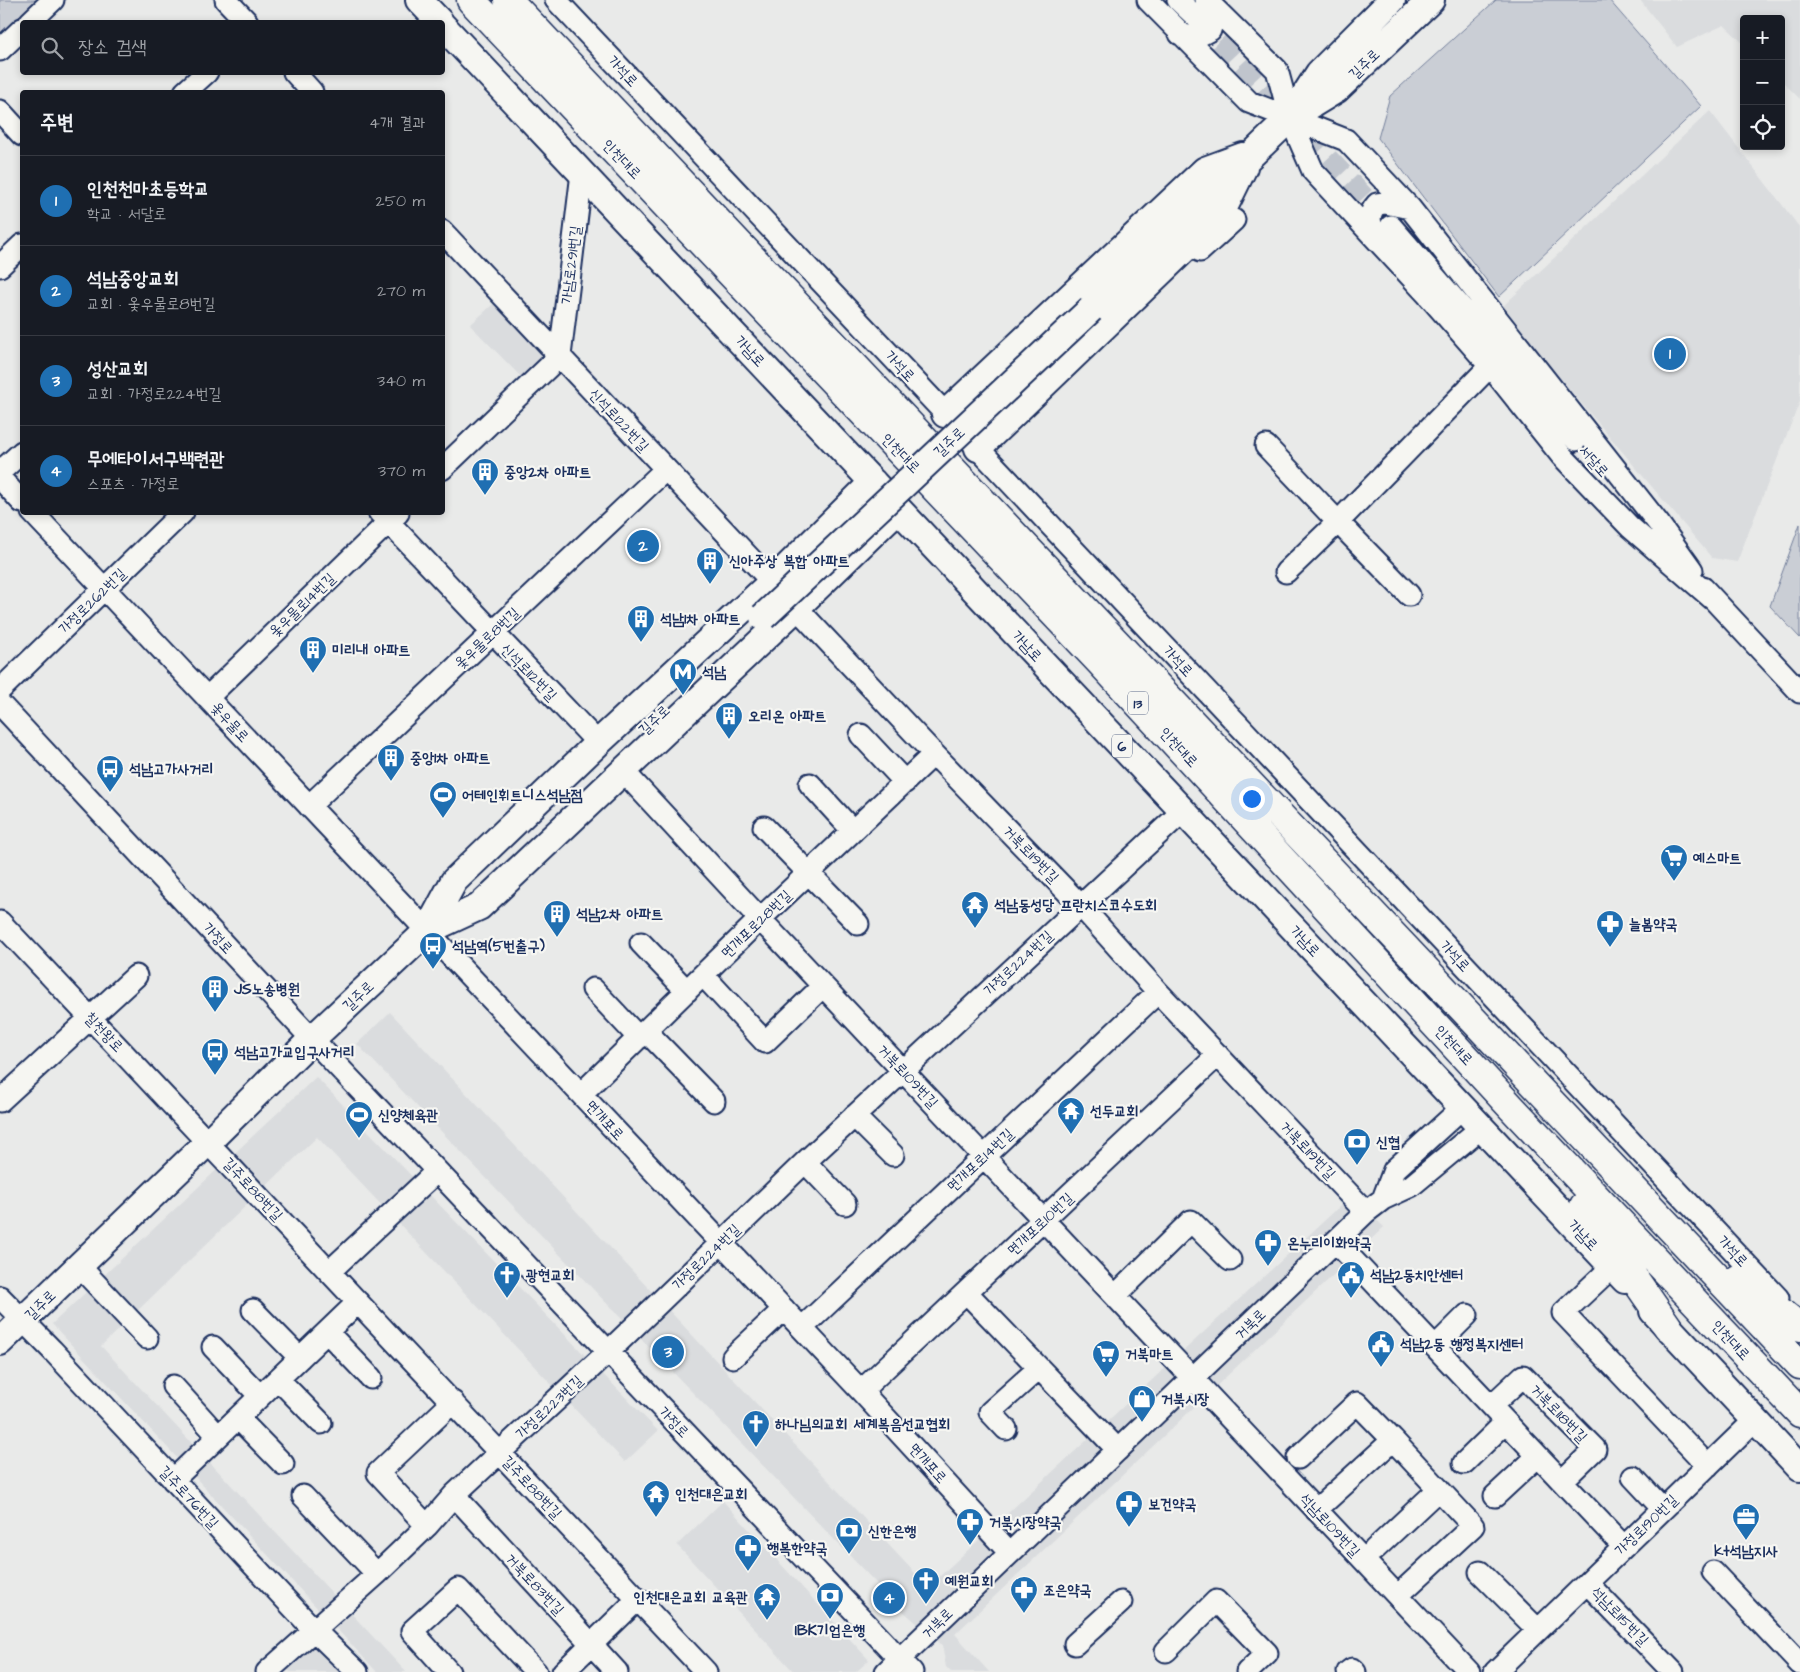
<!DOCTYPE html>
<html lang="ko">
<head>
<meta charset="utf-8">
<style>
  :root { --surface:#171b24; --page:#242831; --text:#f1f3f6; --muted:#9ea1a6; --line:#363941; --accent:#1f6fb2 }
  body { margin:0; font-family:"Architects Daughter","Poor Story",sans-serif; background:var(--page); color:var(--text) }
  .controls { position:absolute; right:15px; top:15px; display:grid; overflow:hidden; border-radius:5px; box-shadow:0 2px 8px #0003 }
  .controls button { width:45px; height:45px; display:grid; place-items:center; padding:0; border:0; border-bottom:1px solid var(--line); background:var(--surface); color:var(--text); font:25px sans-serif }
  .you { position:absolute; left:1251px; top:798px; width:18px; height:18px; margin:-12px; border:4px solid #fff; border-radius:50%; background:#1a73e8; box-shadow:0 0 0 8px #1a73e833 }
  .badge { display:grid; place-items:center; width:32px; height:32px; border-radius:50%; background:var(--accent); color:#fff; font-size:16px; font-weight:700 }
  .pin { position:absolute; translate:-50% -50%; border:2px solid #fff; box-shadow:0 1px 5px #0006 }
  .list { margin:0; padding:0; list-style:none }
  h2 { display:flex; justify-content:space-between; align-items:center; height:65px; margin:0; padding:0 20px; font-size:21px }
  h2 small { font-size:16px; font-weight:400; color:var(--muted) }
  .list li { display:grid; grid-template-columns:32px 1fr auto; gap:15px; align-items:center; box-sizing:border-box; height:90px; padding:0 20px; border-top:1px solid var(--line) }
  .list b { display:block; font-size:19px; white-space:nowrap }
  .list p { margin:0; font-size:16px; white-space:nowrap; color:var(--muted) }
  .list em { font-size:16px; font-style:normal; color:var(--muted) }
  .icon { flex:none; width:28px; height:28px; fill:none; stroke:currentColor; stroke-width:2; stroke-linecap:round; stroke-linejoin:round }
  .map { position:relative; flex:none; width:1800px; height:1672px; overflow:hidden }
  .search { position:absolute; background:var(--surface); box-shadow:0 2px 8px #0003; left:20px; top:20px; width:425px; height:55px; display:flex; align-items:center; gap:12px; box-sizing:border-box; padding:0 18px; border-radius:5px; color:var(--muted); font-size:19px }
  .panel { position:absolute; background:var(--surface); box-shadow:0 2px 8px #0003; left:20px; top:90px; width:425px; height:425px; border-radius:5px }
  .map>svg:first-child { display:block }
  .built { fill:#dadcde }
  .green { fill:#caced5; stroke:#727e9a }
  .lines { fill:none; stroke-linecap:round; stroke-linejoin:round }
  .minor-tunnel { stroke:#c0c5cd; stroke-width:21; stroke-dasharray:21 11; stroke-linecap:butt }
  .minor-casing { stroke:#1b2f5e; stroke-width:25 }
  .major-casing { stroke:#1b2f5e; stroke-width:30 }
  .highway-casing { stroke:#1b2f5e; stroke-width:31 }
  .minor { stroke:#f6f6f2; stroke-width:21 }
  .major { stroke:#f6f6f2; stroke-width:26 }
  .highway { stroke:#f6f6f2; stroke-width:28 }
  .major-bridge-casing { stroke:#1b2f5e; stroke-width:30; stroke-linecap:butt }
  .major-bridge { stroke:#f6f6f2; stroke-width:26 }
  .labels { text-anchor:middle; stroke-width:4.5; stroke-linejoin:round; paint-order:stroke }
  .shield { fill:#f6f6f2; stroke:#5d6b8a; stroke-width:1 }
  .shield-label { font-size:14px; font-weight:bold; fill:#1b2f5e }
  .street-label { font-size:15px; fill:#1b2f5e; stroke:#f6f6f2 }
  .poi-label { font-size:15px; font-weight:bold; fill:#1b2f5e; stroke:#f6f6f2; text-anchor:start }
</style>
</head>
<body>
<div class="map">
<svg width="1800" height="1672" viewBox="0 0 1800 1672">
  <rect width="100%" height="100%" fill="#e9eae9"/>
  <filter id="ink" filterUnits="userSpaceOnUse"><feTurbulence type="fractalNoise" baseFrequency=".02" numOctaves="2"/><feDisplacementMap in="SourceGraphic" scale="10" xChannelSelector="R" yChannelSelector="G"/><feConvolveMatrix kernelMatrix="1 2 1 2 8 2 1 2 1" color-interpolation-filters="sRGB"/></filter>
  <g filter="url(#ink)">
    <path class="built" d="M1640,0H1800V99L1781,80V19H1744V44L1724,25L1677,47Z
      M1710,111L1800,228V401L1737,562L1712,558L1501,308Z
      M503,295L560,356L529,385L470,325Z
      M390,1012L928,1587L1351,1196L1384,1227L955,1634L989,1672H951L946,1667L942,1645L903,1611L357,1044Z
      M316,1077L658,1431L625,1462L317,1137L101,1346L406,1672H377L52,1324Z
      M723,1501L869,1660L856,1672H794L677,1545Z
      M318,1642L346,1672H290L288,1670Z"/>
    <path class="green" d="M0,0H53L0,50Z
      M1496,0H1609L1701,106L1499,297L1378,138L1390,96Z
      M1800,524V638L1770,606Z"/>
    <g class="lines">
      <path class="minor-tunnel" d="M1197,18L1391,226"/>
      <defs>
        <path id="minor" d="M226,0L247,22
          M556,0L1778,1298
          M1148,0L1249,102L1290,118L1313,171L1427,294L1490,366L1561,455L1630,527L1713,599
          M1178,0L1197,18
          M1206,0L1277,70L1290,118L1346,140L1410,208L1659,524L1692,570
          M30,22L53,0
          M1180,34L1195,38L1210,30L1214,16L1212,5
          M0,50L22,29
          M294,72L312,92
          M185,92L207,72
          M0,111L22,135
          M1391,226L1576,440
          M442,231L934,754L1080,905L1158,992L1366,1212
          M1374,237C1371,223 1366,216 1377,204L1385,203L1410,208
          M1200,251L1234,220
          M0,266L22,245
          M1266,446L1338,522L1490,366
          M442,469L560,356L582,173
          M0,472L22,452
          M0,478L22,502
          M32,512L861,1391L1010,1553
          M379,512L598,743
          M1286,572L1338,522L1409,595
          M1703,588L1800,692
          M0,690L183,512
          M207,698L398,513
          M0,704L312,1039L912,1672
          M861,735L905,782
          M624,772L760,919L1469,1672
          M810,784L853,831
          M309,806L666,469
          M764,827L858,924
          M0,922L706,1672
          M641,943L687,991
          M703,975L765,1042L823,986
          M593,989L639,1038
          M646,1031L714,1101
          M581,1094L760,919L934,754
          M0,1101L136,976
          M854,1116L893,1155
          M805,1162L845,1204
          M1383,1199L1394,1170L1463,1107
          M1336,1242L1624,1547
          M80,1267L147,1338
          M1612,1267L1563,1313L1708,1466
          M330,1271L437,1171
          M967,1293L1118,1450
          M1115,1296L1191,1221L1230,1260
          M0,1297L52,1350L315,1631L357,1672
          M253,1310L300,1358
          M802,1328L1158,992
          M327,1332L371,1378
          M213,1347L260,1396
          M1435,1347L1467,1315
          M733,1357L784,1309
          M278,1379L321,1423
          M173,1386L218,1436
          M861,1391L1218,1055
          M1491,1406L1523,1376L1595,1449L1562,1481
          M238,1418L283,1464
          M1006,1429L990,1412L1039,1368
          M1393,1440L1473,1526L1407,1587
          M1298,1458L1357,1403L1393,1440L1316,1510
          M1464,1463L1506,1422
          M1633,1477L1663,1509
          M173,1480L358,1302
          M454,1495L617,1672
          M303,1496L377,1574
          M1495,1496L1538,1456
          M427,1526L378,1473L453,1402
          M1374,1550L1439,1489
          M1480,1572L1538,1630
          M1713,1572L1800,1664
          M1587,1583L1673,1672
          M1075,1644L1121,1602
          M1166,1651L1216,1601L1267,1653L1247,1672
          M267,1672L377,1574L427,1526L454,1495L608,1352L805,1162L1183,811
          M449,1672L412,1631L458,1589L536,1672
          M563,1672L638,1599
          M886,1672L1366,1212L1383,1199L1411,1186L1482,1127
          M1348,1672L1352,1669L1355,1672
          M1495,1672L1755,1420"/>
        <path id="major" d="M419,0L440,22
          M442,25L1625,1280
          M1293,113L1319,73L1392,0
          M1091,309L1290,118L1336,90L1431,0
          M945,414L1205,170L1243,156
          M978,448L1221,214L1244,167
          M873,482L772,582L598,743L454,881L427,931L479,907L796,608L898,509
          M1653,1311L1800,1468
          M0,1342L208,1142L312,1039L439,920"/>
        <path id="highway" d="M471,0L1100,662L1512,1108L1800,1413
          M508,0L1800,1365
          M1584,1206L1668,1327
          M1738,1279L1800,1327"/>
      </defs>
      <use href="#minor" class="minor-casing"/>
      <use href="#major" class="major-casing"/>
      <use href="#highway" class="highway-casing"/>
      <use href="#minor" class="minor"/>
      <use href="#major" class="major"/>
      <use href="#highway" class="highway"/>
      <defs>
        <path id="major-bridge" d="M763,617L1091,309"/>
      </defs>
      <use href="#major-bridge" class="major-bridge-casing"/>
      <use href="#major-bridge" class="major-bridge"/>
    </g>
  </g>
  <defs>
    <symbol id="building-pin" viewBox="-11 -11 22 30"><path d="M0 17L-7.5 6A9.5 9.5 0 1 1 7.5 6Z" fill="#1f6fb2" stroke="#f6f6f2"/><path d="M-4-6H4V6H1V3H-1V6H-4ZM-2.5-4.3h1.7v1.8h-1.7ZM.8-4.3h1.7v1.8H.8ZM-2.5-1h1.7V.8h-1.7ZM.8-1h1.7V.8H.8Z" fill="#fff"/></symbol>
    <symbol id="metro-pin" viewBox="-11 -11 22 30"><path d="M0 17L-7.5 6A9.5 9.5 0 1 1 7.5 6Z" fill="#1f6fb2" stroke="#f6f6f2"/><path d="M-5.5 5V-5H-3L0 0L3-5H5.5V5H3V-.5L0 4L-3-.5V5Z" fill="#fff"/></symbol>
    <symbol id="bus-pin" viewBox="-11 -11 22 30"><path d="M0 17L-7.5 6A9.5 9.5 0 1 1 7.5 6Z" fill="#1f6fb2" stroke="#f6f6f2"/><path d="M-5-6H5V4H4V6H2V4H-2V6H-4V4H-5ZM-3.5-4V0h7V-4ZM-3.5 1.2v1.5H-2V1.2ZM2 1.2v1.5H3.5V1.2Z" fill="#fff"/></symbol>
    <symbol id="stadium-pin" viewBox="-11 -11 22 30"><path d="M0 17L-7.5 6A9.5 9.5 0 1 1 7.5 6Z" fill="#1f6fb2" stroke="#f6f6f2"/><path d="M0-5a6.5 5 0 1 0 0 10a6.5 5 0 1 0 0-10ZM-3.5-1.8h7v3.6h-7Z" fill="#fff"/></symbol>
    <symbol id="supermarket-pin" viewBox="-11 -11 22 30"><path d="M0 17L-7.5 6A9.5 9.5 0 1 1 7.5 6Z" fill="#1f6fb2" stroke="#f6f6f2"/><path d="M-6-5.5h2.5l.6 2H6L4.5 2H-2.5L-4.4-4H-6ZM-1.5 3.2a1.3 1.3 0 1 0 .1 0ZM3 3.2a1.3 1.3 0 1 0 .1 0Z" fill="#fff"/></symbol>
    <symbol id="temple-pin" viewBox="-11 -11 22 30"><path d="M0 17L-7.5 6A9.5 9.5 0 1 1 7.5 6Z" fill="#1f6fb2" stroke="#f6f6f2"/><path d="M0-6L5-2H3V0L6.5 2.5H4V6H1.5V3h-3V6H-4V2.5H-6.5L-3 0V-2H-5Z" fill="#fff"/></symbol>
    <symbol id="pharmacy-pin" viewBox="-11 -11 22 30"><path d="M0 17L-7.5 6A9.5 9.5 0 1 1 7.5 6Z" fill="#1f6fb2" stroke="#f6f6f2"/><path d="M-2-6h4v4h4v4h-4v4h-4v-4h-4v-4h4Z" fill="#fff"/></symbol>
    <symbol id="bank-pin" viewBox="-11 -11 22 30"><path d="M0 17L-7.5 6A9.5 9.5 0 1 1 7.5 6Z" fill="#1f6fb2" stroke="#f6f6f2"/><path d="M-6-4H6V4H-6ZM0-2.3a2.3 2.3 0 1 0 0 4.6a2.3 2.3 0 1 0 0-4.6Z" fill="#fff"/></symbol>
    <symbol id="church-pin" viewBox="-11 -11 22 30"><path d="M0 17L-7.5 6A9.5 9.5 0 1 1 7.5 6Z" fill="#1f6fb2" stroke="#f6f6f2"/><path d="M-1.2-6h2.4v3.5h3.3v2.4h-3.3V6h-2.4V-.1h-3.3v-2.4h3.3Z" fill="#fff"/></symbol>
    <symbol id="civic-pin" viewBox="-11 -11 22 30"><path d="M0 17L-7.5 6A9.5 9.5 0 1 1 7.5 6Z" fill="#1f6fb2" stroke="#f6f6f2"/><path d="M-.6-6.5H3V-4.5H.6V-3L4-1V1h2V6H-6V1h2V-1L-.6-3ZM-1.2 2.5V6h2.4V2.5Z" fill="#fff"/></symbol>
    <symbol id="shop-pin" viewBox="-11 -11 22 30"><path d="M0 17L-7.5 6A9.5 9.5 0 1 1 7.5 6Z" fill="#1f6fb2" stroke="#f6f6f2"/><path d="M-5-2.5h2.3a2.7 3.5 0 0 1 5.4 0H5L5.5 6h-11ZM-1.5-2.5h3a1.5 2.3 0 0 0-3 0Z" fill="#fff"/></symbol>
    <symbol id="office-pin" viewBox="-11 -11 22 30"><path d="M0 17L-7.5 6A9.5 9.5 0 1 1 7.5 6Z" fill="#1f6fb2" stroke="#f6f6f2"/><path d="M-6-3h4V-5.5h4V-3h4V5H-6ZM-1-4.5V-3h2v-1.5ZM-6 0V1H6V0Z" fill="#fff"/></symbol>
  </defs>
  <g fill-rule="evenodd">
    <use href="#building-pin" x="469" y="456" width="32" height="43"/>
    <use href="#building-pin" x="694" y="545" width="32" height="43"/>
    <use href="#building-pin" x="625" y="603" width="32" height="43"/>
    <use href="#building-pin" x="297" y="634" width="32" height="43"/>
    <use href="#metro-pin" x="667" y="656" width="32" height="43"/>
    <use href="#building-pin" x="713" y="700" width="32" height="43"/>
    <use href="#building-pin" x="375" y="742" width="32" height="43"/>
    <use href="#bus-pin" x="94" y="753" width="32" height="43"/>
    <use href="#stadium-pin" x="427" y="779" width="32" height="43"/>
    <use href="#supermarket-pin" x="1658" y="842" width="32" height="43"/>
    <use href="#temple-pin" x="959" y="889" width="32" height="43"/>
    <use href="#building-pin" x="541" y="898" width="32" height="43"/>
    <use href="#pharmacy-pin" x="1594" y="908" width="32" height="43"/>
    <use href="#bus-pin" x="417" y="930" width="32" height="43"/>
    <use href="#building-pin" x="199" y="973" width="32" height="43"/>
    <use href="#bus-pin" x="199" y="1036" width="32" height="43"/>
    <use href="#temple-pin" x="1055" y="1095" width="32" height="43"/>
    <use href="#stadium-pin" x="343" y="1099" width="32" height="43"/>
    <use href="#bank-pin" x="1341" y="1126" width="32" height="43"/>
    <use href="#pharmacy-pin" x="1252" y="1227" width="32" height="43"/>
    <use href="#church-pin" x="491" y="1259" width="32" height="43"/>
    <use href="#civic-pin" x="1335" y="1259" width="32" height="43"/>
    <use href="#civic-pin" x="1365" y="1328" width="32" height="43"/>
    <use href="#supermarket-pin" x="1090" y="1338" width="32" height="43"/>
    <use href="#shop-pin" x="1126" y="1383" width="32" height="43"/>
    <use href="#church-pin" x="740" y="1408" width="32" height="43"/>
    <use href="#temple-pin" x="640" y="1478" width="32" height="43"/>
    <use href="#pharmacy-pin" x="1113" y="1488" width="32" height="43"/>
    <use href="#office-pin" x="1730" y="1501" width="32" height="43"/>
    <use href="#pharmacy-pin" x="954" y="1506" width="32" height="43"/>
    <use href="#bank-pin" x="833" y="1515" width="32" height="43"/>
    <use href="#pharmacy-pin" x="732" y="1532" width="32" height="43"/>
    <use href="#church-pin" x="910" y="1565" width="32" height="43"/>
    <use href="#pharmacy-pin" x="1008" y="1574" width="32" height="43"/>
    <use href="#bank-pin" x="814" y="1580" width="32" height="43"/>
    <use href="#temple-pin" x="751" y="1581" width="32" height="43"/>
  </g>
  <g class="labels">
    <g class="shield">
      <rect x="1128" y="691.5" width="20" height="23" rx="4"/>
      <rect x="1112" y="734.5" width="20" height="23" rx="4"/>
    </g>
    <g class="shield-label">
      <text x="1138" y="708">13</text>
      <text x="1122" y="751">6</text>
    </g>
    <g class="street-label">
      <text transform="translate(1364 64) rotate(-44)" y="5">길주로</text>
      <text transform="translate(623 71) rotate(47)" y="5">가석로</text>
      <text transform="translate(622 159) rotate(46)" y="5">인천대로</text>
      <text transform="translate(571 265) rotate(-83)" y="5">가남로291번길</text>
      <text transform="translate(750 351) rotate(47)" y="5">가남로</text>
      <text transform="translate(900 366) rotate(47)" y="5">가석로</text>
      <text transform="translate(619 420) rotate(47)" y="5">신석로122번길</text>
      <text transform="translate(949 442) rotate(-43)" y="5">길주로</text>
      <text transform="translate(901 453) rotate(46)" y="5">인천대로</text>
      <text transform="translate(1594 461) rotate(49)" y="5">서달로</text>
      <text transform="translate(92 601) rotate(-44)" y="5">가정로262번길</text>
      <text transform="translate(302 605) rotate(-44)" y="5">옻우물로14번길</text>
      <text transform="translate(487 638) rotate(-43)" y="5">옻우물로8번길</text>
      <text transform="translate(1027 646) rotate(47)" y="5">가남로</text>
      <text transform="translate(1178 661) rotate(47)" y="5">가석로</text>
      <text transform="translate(529 672) rotate(46)" y="5">신석로112번길</text>
      <text transform="translate(654 720) rotate(-43)" y="5">길주로</text>
      <text transform="translate(230 722) rotate(47)" y="5">옻우물로</text>
      <text transform="translate(1179 747) rotate(47)" y="5">인천대로</text>
      <text transform="translate(1031 854) rotate(46)" y="5">거북로119번길</text>
      <text transform="translate(756 924) rotate(-44)" y="5">면개포로28번길</text>
      <text transform="translate(218 938) rotate(47)" y="5">가정로</text>
      <text transform="translate(1305 941) rotate(47)" y="5">가남로</text>
      <text transform="translate(1455 956) rotate(47)" y="5">가석로</text>
      <text transform="translate(1018 963) rotate(-43)" y="5">가정로224번길</text>
      <text transform="translate(358 996) rotate(-43)" y="5">길주로</text>
      <text transform="translate(104 1032) rotate(46)" y="5">칠천왕로</text>
      <text transform="translate(1454 1045) rotate(47)" y="5">인천대로</text>
      <text transform="translate(908 1076) rotate(47)" y="5">거북로109번길</text>
      <text transform="translate(605 1120) rotate(47)" y="5">면개포로</text>
      <text transform="translate(1308 1150) rotate(47)" y="5">거북로119번길</text>
      <text transform="translate(980 1160) rotate(-43)" y="5">면개포로14번길</text>
      <text transform="translate(253 1189) rotate(47)" y="5">길주로88번길</text>
      <text transform="translate(1040 1224) rotate(-43)" y="5">면개포로10번길</text>
      <text transform="translate(1583 1235) rotate(47)" y="5">가남로</text>
      <text transform="translate(1733 1251) rotate(47)" y="5">가석로</text>
      <text transform="translate(706 1257) rotate(-44)" y="5">가정로224번길</text>
      <text transform="translate(40 1305) rotate(-44)" y="5">길주로</text>
      <text transform="translate(1250 1324) rotate(-44)" y="5">거북로</text>
      <text transform="translate(1731 1340) rotate(47)" y="5">인천대로</text>
      <text transform="translate(549 1407) rotate(-43)" y="5">가정로223번길</text>
      <text transform="translate(1559 1413) rotate(46)" y="5">거북로118번길</text>
      <text transform="translate(674 1422) rotate(46)" y="5">가정로</text>
      <text transform="translate(928 1463) rotate(48)" y="5">면개포로</text>
      <text transform="translate(532 1487) rotate(47)" y="5">길주로88번길</text>
      <text transform="translate(189 1497) rotate(47)" y="5">길주로76번길</text>
      <text transform="translate(1330 1525) rotate(47)" y="5">석남로109번길</text>
      <text transform="translate(1646 1525) rotate(-44)" y="5">가정로190번길</text>
      <text transform="translate(535 1584) rotate(47)" y="5">거북로83번길</text>
      <text transform="translate(1620 1616) rotate(46)" y="5">석남로115번길</text>
      <text transform="translate(937 1623) rotate(-44)" y="5">거북로</text>
    </g>
    <g class="poi-label">
      <text x="504" y="477">중앙2차 아파트</text>
      <text x="729" y="566">신아주상 복합 아파트</text>
      <text x="660" y="624">석남1차 아파트</text>
      <text x="332" y="655">미리내 아파트</text>
      <text x="702" y="677">석남</text>
      <text x="748" y="721">오리온 아파트</text>
      <text x="410" y="763">중앙1차 아파트</text>
      <text x="129" y="774">석남고가사거리</text>
      <text x="462" y="800">어테인휘트니스석남점</text>
      <text x="1693" y="863">예스마트</text>
      <text x="994" y="910">석남동성당 프란치스코수도회</text>
      <text x="576" y="919">석남2차 아파트</text>
      <text x="1629" y="929">늘봄약국</text>
      <text x="452" y="951">석남역(5번출구)</text>
      <text x="234" y="994">JS노송병원</text>
      <text x="234" y="1057">석남고가교입구사거리</text>
      <text x="1090" y="1116">선두교회</text>
      <text x="378" y="1120">신양체육관</text>
      <text x="1376" y="1147">신협</text>
      <text x="1287" y="1248">온누리이화약국</text>
      <text x="526" y="1280">광현교회</text>
      <text x="1370" y="1280">석남2동치안센터</text>
      <text x="1400" y="1349">석남2동 행정복지센터</text>
      <text x="1125" y="1359">거북마트</text>
      <text x="1161" y="1404">거북시장</text>
      <text x="775" y="1429">하나님의교회 세계복음선교협회</text>
      <text x="675" y="1499">인천대은교회</text>
      <text x="1148" y="1509">보건약국</text>
      <text x="989" y="1527">거북시장약국</text>
      <text x="868" y="1536">신한은행</text>
      <text x="767" y="1553">행복한약국</text>
      <text x="1746" y="1556" text-anchor="middle">kt석남지사</text>
      <text x="945" y="1586">예원교회</text>
      <text x="1043" y="1595">조은약국</text>
      <text x="748" y="1602" text-anchor="end">인천대은교회 교육관</text>
      <text x="830" y="1635" text-anchor="middle">IBK기업은행</text>
    </g>
  </g>
</svg>
<div class="controls">
<button>+</button>
<button>−</button>
<button><svg class="icon" aria-label="locate" viewBox="0 0 24 24"><circle cx="12" cy="12" r="6"/><path d="M12 2v4M12 18v4M2 12h4M18 12h4"/></svg></button>
</div>
<div class="you"></div>
<div class="pin badge" style="left:1670px;top:354px">1</div>
<div class="pin badge" style="left:643px;top:546px">2</div>
<div class="pin badge" style="left:668px;top:1352px">3</div>
<div class="pin badge" style="left:889px;top:1598px">4</div>
<div class="search"><svg class="icon" aria-label="search" viewBox="0 0 24 24"><circle cx="10" cy="10" r="6"/><path d="M15 15l6 6"/></svg>장소 검색</div>
<section class="panel">
<h2>주변<small>4개 결과</small></h2>
<ul class="list">
<li><span class="badge">1</span><div><b>인천천마초등학교</b><p>학교 · 서달로</p></div><em>250 m</em></li>
<li><span class="badge">2</span><div><b>석남중앙교회</b><p>교회 · 옻우물로8번길</p></div><em>270 m</em></li>
<li><span class="badge">3</span><div><b>성산교회</b><p>교회 · 가정로224번길</p></div><em>340 m</em></li>
<li><span class="badge">4</span><div><b>무에타이서구백련관</b><p>스포츠 · 가정로</p></div><em>370 m</em></li>
</ul>
</section>
</div>
</body>
</html>
